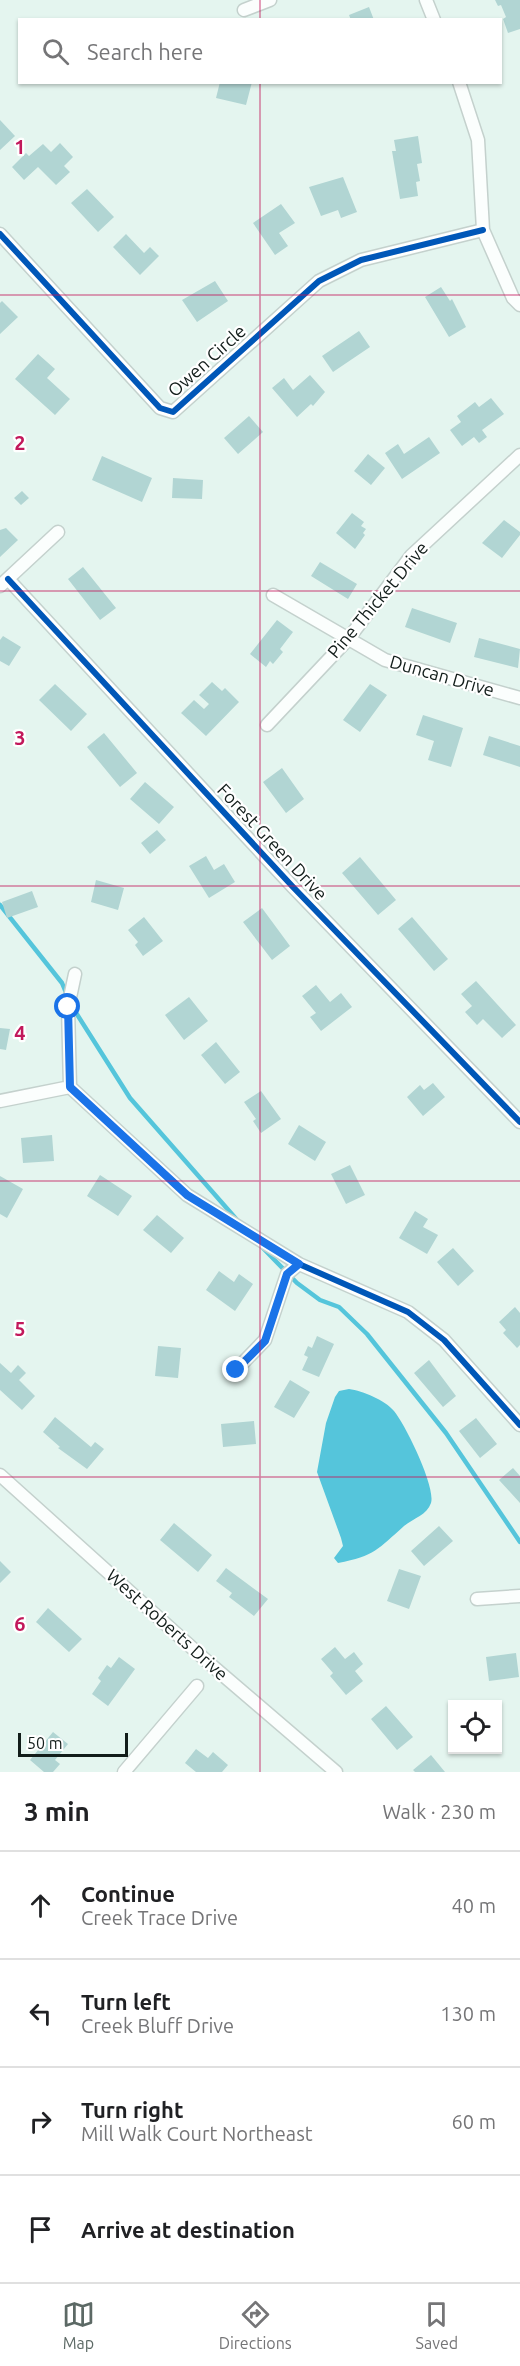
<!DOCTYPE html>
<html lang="en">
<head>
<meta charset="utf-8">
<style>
  :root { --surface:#fff; --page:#f2f2f2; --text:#202124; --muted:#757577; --line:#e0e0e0; --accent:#5c6965 }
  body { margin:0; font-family:Ubuntu,sans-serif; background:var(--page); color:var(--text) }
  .controls { position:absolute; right:18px; bottom:18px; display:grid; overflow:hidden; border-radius:0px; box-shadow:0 2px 4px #0004 }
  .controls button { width:54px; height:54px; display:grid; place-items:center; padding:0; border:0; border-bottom:2px solid var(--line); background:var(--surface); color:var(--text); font:30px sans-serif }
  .scale { position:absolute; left:18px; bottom:15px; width:110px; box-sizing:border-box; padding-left:6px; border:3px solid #121d1a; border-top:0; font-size:16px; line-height:21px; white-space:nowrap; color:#121d1a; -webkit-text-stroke:4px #fff; paint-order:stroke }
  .stop { position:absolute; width:18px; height:18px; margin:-14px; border:4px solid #1a73e8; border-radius:50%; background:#fff }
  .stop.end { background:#1a73e8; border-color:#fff; box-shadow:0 2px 6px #0008 }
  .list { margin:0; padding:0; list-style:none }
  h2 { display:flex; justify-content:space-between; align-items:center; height:78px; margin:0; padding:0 24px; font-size:26px }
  h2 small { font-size:20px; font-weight:400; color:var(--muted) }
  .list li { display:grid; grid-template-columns:39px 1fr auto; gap:18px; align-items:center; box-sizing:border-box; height:108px; padding:0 24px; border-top:2px solid var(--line) }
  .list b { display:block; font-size:22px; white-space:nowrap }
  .list p { margin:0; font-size:20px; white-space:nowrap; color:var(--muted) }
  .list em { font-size:20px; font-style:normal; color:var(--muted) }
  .icon { flex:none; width:33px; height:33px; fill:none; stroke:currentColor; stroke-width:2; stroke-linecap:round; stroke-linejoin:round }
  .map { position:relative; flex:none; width:520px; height:1772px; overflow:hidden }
  .search { position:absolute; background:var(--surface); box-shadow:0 2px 4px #0004; left:18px; right:18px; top:18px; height:66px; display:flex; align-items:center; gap:15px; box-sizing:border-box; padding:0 21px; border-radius:0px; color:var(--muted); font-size:22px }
  .sheet { height:510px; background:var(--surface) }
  nav { display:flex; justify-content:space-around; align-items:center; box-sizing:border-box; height:84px; border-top:2px solid var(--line); background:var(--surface); font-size:16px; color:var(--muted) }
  nav a { display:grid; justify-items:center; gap:3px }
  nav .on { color:var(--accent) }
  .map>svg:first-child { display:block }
  .water { fill:#55c5db }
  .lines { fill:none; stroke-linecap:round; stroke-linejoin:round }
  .stream { stroke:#55c5db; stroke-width:4.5 }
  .building { fill:#b1d5d3 }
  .street-casing { stroke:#c4d1cd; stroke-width:15 }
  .street { stroke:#fbfefd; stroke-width:12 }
  .cycleway-casing { stroke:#fff; stroke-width:10 }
  .cycleway { stroke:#0057b8; stroke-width:6 }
  .route { stroke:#1a73e8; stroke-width:8 }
  .grid { fill:none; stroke:#c2185b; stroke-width:1.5; stroke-opacity:0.55 }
  .labels { text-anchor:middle; stroke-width:4.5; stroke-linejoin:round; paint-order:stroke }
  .street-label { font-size:18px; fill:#121d1a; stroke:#fff }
  .grid-label { font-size:20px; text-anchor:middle; font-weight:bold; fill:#c2185b; stroke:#fff; stroke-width:4.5; stroke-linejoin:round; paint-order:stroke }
</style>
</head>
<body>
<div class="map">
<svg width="520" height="1772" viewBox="0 0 520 1772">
  <rect width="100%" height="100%" fill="#e4f5ef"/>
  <path class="water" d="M349,1389C363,1391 385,1400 394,1411C405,1424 436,1487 431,1503C427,1515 414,1518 404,1526C378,1549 375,1556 338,1563L334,1558L343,1546L341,1538L317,1472L326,1423L335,1397L339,1391Z"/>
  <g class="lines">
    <path class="stream" d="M0,905L62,983L67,995
      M73,1008L130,1098L238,1221
      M260,1245L297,1283L320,1300L339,1307L367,1334L446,1433L520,1542"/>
  </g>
  <path class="building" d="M495,0H520V29L508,33L503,19L506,17L501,5L498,6Z
    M369,7L374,20H351L349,15Z
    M220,82H252L246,105L216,98Z
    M0,120L15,136L0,150Z
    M418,136L422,163L417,164L420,181L416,182L418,196L400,199L392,151H396L394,140Z
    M60,143L73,157L64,166L70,172L56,185L38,167L24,180L12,167L26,153L29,156L43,144L51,152Z
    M343,177L357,212L341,218L338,210L321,216L309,187Z
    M87,189L114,217L98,232L71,203Z
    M281,204L295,223L279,233L288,246L275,255L253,223Z
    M126,234L144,253L150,247L159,256L140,275L113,247Z
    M215,281L228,301L197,322L182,300Z
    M441,287L450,301L452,299L466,327L449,337L425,297Z
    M2,301L18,317L0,334V303Z
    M359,331L370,347L333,372L322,356Z
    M38,354L55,369L47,378L70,399L55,415L15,379Z
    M310,375L325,392L313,406L311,404L297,417L272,388L284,378L293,390Z
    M491,398L504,414L482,430L487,437L479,443L474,437L462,446L450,430L461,422L457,416L475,402L479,407Z
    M249,416L263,432L238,454L224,438Z
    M429,437L440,453L402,479L385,453L398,444L404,454Z
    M368,454L385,468L371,485L354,471Z
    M102,456L152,478L142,502L92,480Z
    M173,478L203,480L202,499L172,498Z
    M22,491L29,498L21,505L14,498Z
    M352,513L364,522L361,526L366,529L363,533L365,535L355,549L336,533Z
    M504,520L520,532V535L502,558L482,543Z
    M6,528L18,540L0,557V530Z
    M320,562L357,584L348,599L311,576Z
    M83,567L116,608L100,620L68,579Z
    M412,608L457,623L450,643L405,627Z
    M277,620L293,632L280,649L283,652L273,664L270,661L266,667L250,654Z
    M3,636L21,647L9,666L0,661V640Z
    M479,638L520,649L518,668L474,657Z
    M212,682L222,691L225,688L239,702L206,736L181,713L194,700L204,709L209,704L199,695Z
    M55,684L87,714L71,731L39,700Z
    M370,684L387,695L360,732L343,720Z
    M423,715L463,728L451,767L428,760L434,741L416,735Z
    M104,733L137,773L120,787L87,747Z
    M489,736L520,746V767L483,755Z
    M282,768L304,799L286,813L263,782Z
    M145,782L174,807L159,824L130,799Z
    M157,830L166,840L150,854L141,843Z
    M206,856L214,870L224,864L235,882L209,898L189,866Z
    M360,857L396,900L378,915L342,873Z
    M96,880L124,888L118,910L91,902Z
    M32,891L38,907L7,918L2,902Z
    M262,908L290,946L272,960L243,922Z
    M144,917L163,941L143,956L135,945L138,942L128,930Z
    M412,917L448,959L434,971L398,929Z
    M476,981L516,1025L502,1038L483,1019L477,1025L465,1012L472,1006L461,994Z
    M316,985L330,1002L341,993L352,1007L321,1031L310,1017L316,1013L302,996Z
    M189,997L208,1021L184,1040L165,1015Z
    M0,1028L10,1029L6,1050L0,1049Z
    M216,1042L240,1072L225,1084L201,1055Z
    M433,1083L445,1097L423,1116L407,1097L420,1085L424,1090Z
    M261,1091L281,1119L261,1133L253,1121L256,1119L244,1102Z
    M299,1125L326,1142L315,1161L288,1144Z
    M52,1135L54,1161L23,1163L21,1138Z
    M350,1165L365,1195L346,1204L331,1174Z
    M100,1175L132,1196L118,1216L87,1196Z
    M0,1176L23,1189L7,1218L0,1214Z
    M415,1211L428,1219L423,1227L438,1235L427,1254L399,1238Z
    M157,1215L184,1238L171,1253L143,1230Z
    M453,1248L474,1271L458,1286L437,1262Z
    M219,1271L234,1282L239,1274L253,1284L235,1311L206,1290Z
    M515,1307L520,1313V1345L517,1348L503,1333L506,1330L499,1322Z
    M317,1336L334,1344L319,1377L302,1370L308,1357L304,1355L308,1346L312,1348Z
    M158,1346L181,1348L178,1378L155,1376Z
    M429,1360L456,1396L443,1407L414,1373Z
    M0,1363L11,1373L18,1365L26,1373L19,1380L35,1396L22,1410L0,1390Z
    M290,1380L310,1392L294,1418L274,1407Z
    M55,1417L91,1447L95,1442L104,1449L87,1469L58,1448L60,1447L43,1432Z
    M476,1418L497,1444L480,1458L459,1431Z
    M254,1421L256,1444L223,1447L221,1424Z
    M513,1468L520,1476V1503L499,1480Z
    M174,1523L212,1555L198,1572L160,1540Z
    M439,1526L453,1541L424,1566L411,1551Z
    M0,1561L11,1572L0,1583Z
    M226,1568L268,1599L254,1616L229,1597L232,1593L216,1581Z
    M399,1569L421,1576L409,1609L387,1601Z
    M48,1608L82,1639L69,1652L36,1622Z
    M335,1647L345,1659L354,1652L363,1664L355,1671L363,1681L346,1695L330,1676L333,1673L321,1659Z
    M516,1653L519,1677L489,1681L486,1657Z
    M119,1657L135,1669L108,1706L92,1694L101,1681L98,1678L107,1665L111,1668Z
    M386,1706L413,1737L397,1750L371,1719Z
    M53,1732L68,1744L55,1760L60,1764L53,1772H44L30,1760Z
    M196,1749L208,1758L213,1752L228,1765L222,1772H196L185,1763Z
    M431,1755L445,1772H415L413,1770Z"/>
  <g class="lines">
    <defs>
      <path id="street" d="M426,0L434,20
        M244,10L270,0
        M459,82L478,140L483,230L513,298L520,305
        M0,234L160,408L173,412L319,281L361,260L483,230
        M8,579L293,887L520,1122
        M0,586L58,532
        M273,595L385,660L520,698
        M267,725L349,638L411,556L520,455
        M70,1087L187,1195L299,1264L408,1312L444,1340L520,1425
        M70,1087L68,1007L75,974
        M0,1101L70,1087
        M236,1370L265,1340L287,1274L299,1264
        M0,1475L210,1664L336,1772
        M477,1599L520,1596
        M124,1772L197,1686"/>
    </defs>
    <use href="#street" class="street-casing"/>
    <use href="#street" class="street"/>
    <defs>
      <path id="cycleway" d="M0,234L160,408L173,412L319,281L361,260L483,230
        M8,579L293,887L520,1122
        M70,1087L187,1195L299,1264L408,1312L444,1340L520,1425"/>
    </defs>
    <use href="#cycleway" class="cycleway-casing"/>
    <use href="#cycleway" class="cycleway"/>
  </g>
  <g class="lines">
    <path class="route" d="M68,1007L70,1087L187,1195L299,1264L287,1274L265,1341L236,1370"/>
  </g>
  <path class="grid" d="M260,0V20M260,82V1772M0,295H520M0,591H520M0,886H520M0,1181H520M0,1477H520"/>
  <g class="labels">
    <g class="street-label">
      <text transform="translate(207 361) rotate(-42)" y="6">Owen Circle</text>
      <text transform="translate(378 600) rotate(-50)" y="6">Pine Thicket Drive</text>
      <text transform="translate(442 676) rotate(16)" y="6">Duncan Drive</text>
      <text transform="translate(272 842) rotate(47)" y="6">Forest Green Drive</text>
      <text transform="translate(167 1625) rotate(42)" y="6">West Roberts Drive</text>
    </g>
  </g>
  <g class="grid-label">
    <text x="20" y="154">1</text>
    <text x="20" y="450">2</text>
    <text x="20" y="745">3</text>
    <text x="20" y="1040">4</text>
    <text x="20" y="1336">5</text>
    <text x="20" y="1631">6</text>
  </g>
</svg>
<div class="controls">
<button><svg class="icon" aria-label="locate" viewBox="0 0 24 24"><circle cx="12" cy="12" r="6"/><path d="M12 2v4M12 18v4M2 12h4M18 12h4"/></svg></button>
</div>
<div class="scale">50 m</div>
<div class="stop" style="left:68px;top:1007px"></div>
<div class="stop end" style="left:236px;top:1370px"></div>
<div class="search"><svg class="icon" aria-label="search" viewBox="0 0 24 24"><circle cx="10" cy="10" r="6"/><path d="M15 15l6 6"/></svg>Search here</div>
</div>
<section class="sheet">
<h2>3 min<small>Walk · 230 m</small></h2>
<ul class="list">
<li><svg class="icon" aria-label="ahead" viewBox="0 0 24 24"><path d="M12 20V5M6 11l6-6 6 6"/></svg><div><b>Continue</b><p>Creek Trace Drive</p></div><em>40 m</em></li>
<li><svg class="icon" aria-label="left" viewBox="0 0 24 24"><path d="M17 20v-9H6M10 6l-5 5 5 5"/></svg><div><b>Turn left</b><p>Creek Bluff Drive</p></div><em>130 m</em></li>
<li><svg class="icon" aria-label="right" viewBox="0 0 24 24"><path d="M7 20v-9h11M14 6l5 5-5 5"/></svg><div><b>Turn right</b><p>Mill Walk Court Northeast</p></div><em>60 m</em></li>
<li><svg class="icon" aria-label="arrive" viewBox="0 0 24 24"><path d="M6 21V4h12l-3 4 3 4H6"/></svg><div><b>Arrive at destination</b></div></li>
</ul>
</section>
<nav>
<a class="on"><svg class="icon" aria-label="map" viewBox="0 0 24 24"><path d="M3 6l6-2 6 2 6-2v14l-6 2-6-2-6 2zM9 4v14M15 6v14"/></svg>Map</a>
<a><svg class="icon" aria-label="directions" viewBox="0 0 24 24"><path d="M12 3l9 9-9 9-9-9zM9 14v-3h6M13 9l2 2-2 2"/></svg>Directions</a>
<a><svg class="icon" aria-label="saved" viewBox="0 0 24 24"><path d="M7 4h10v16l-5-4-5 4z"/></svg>Saved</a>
</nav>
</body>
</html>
